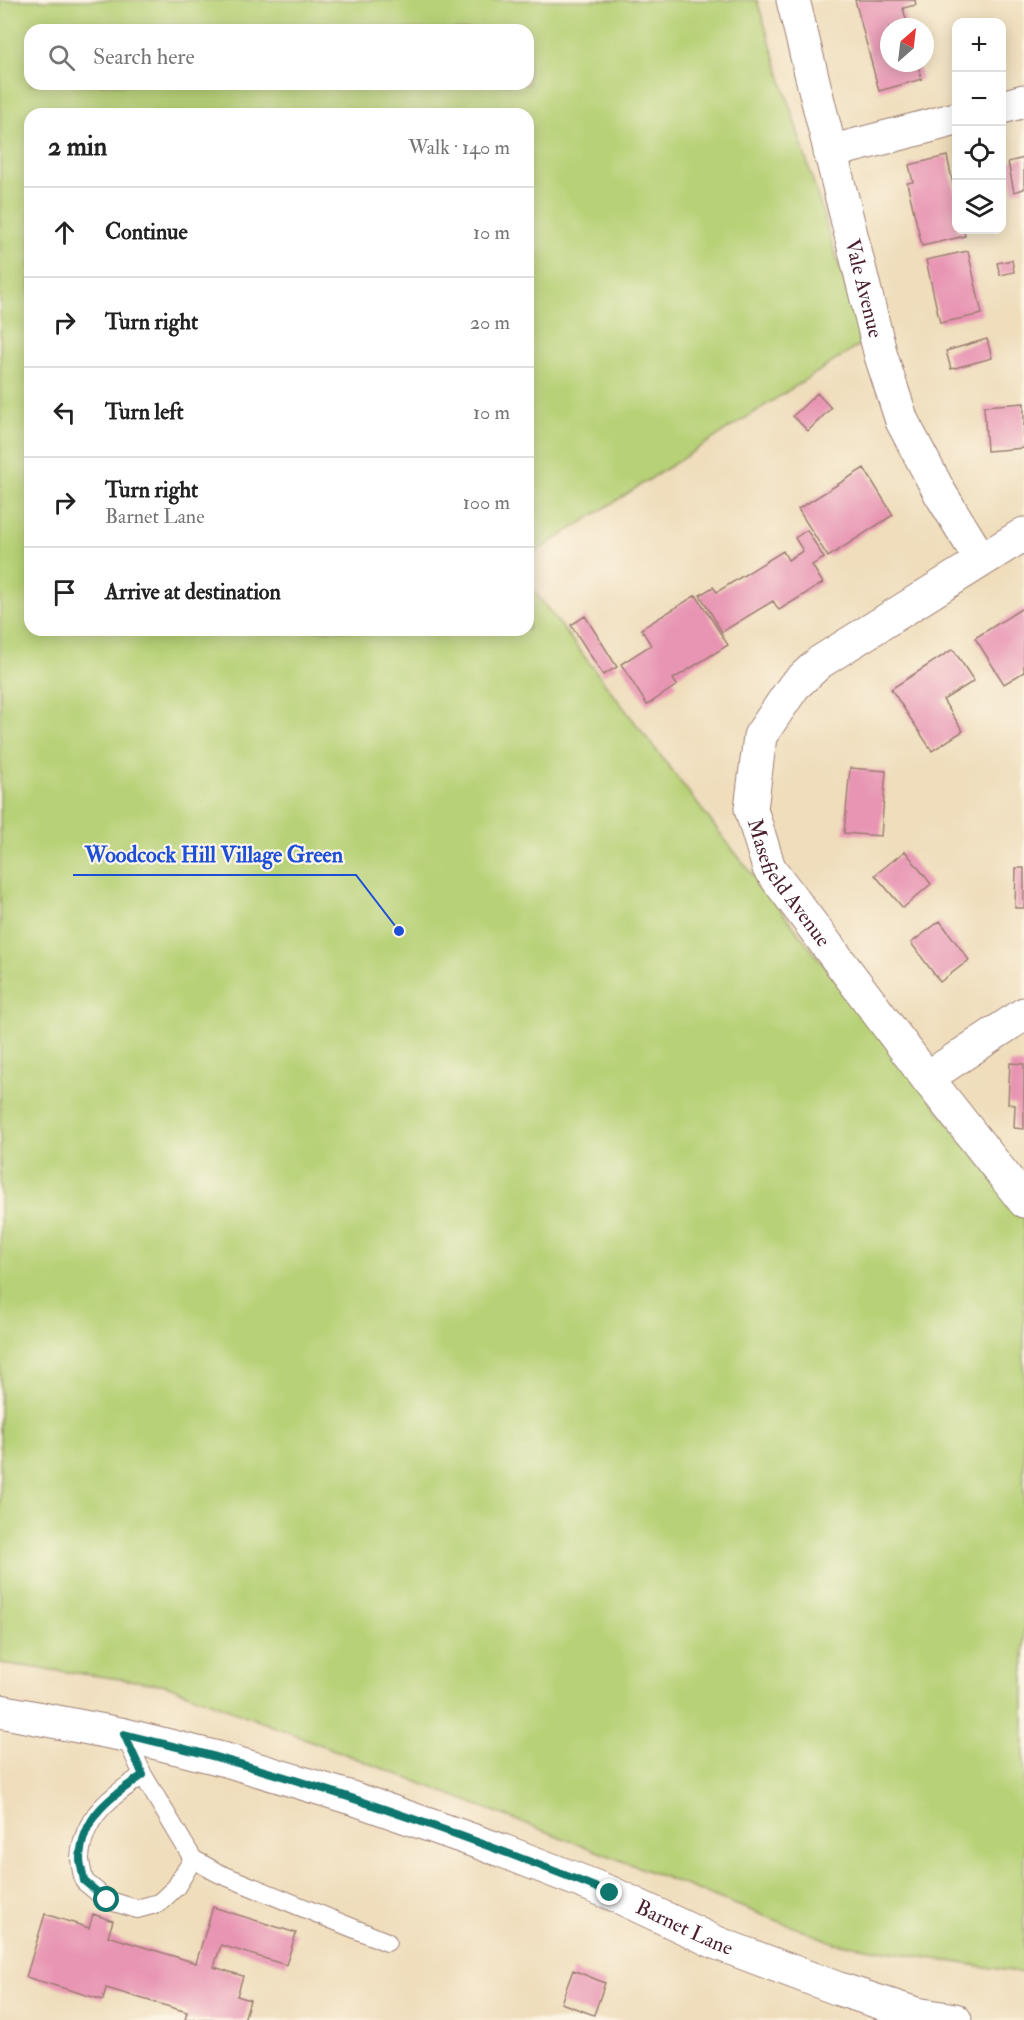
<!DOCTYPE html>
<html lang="en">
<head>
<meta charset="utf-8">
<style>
  :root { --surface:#fff; --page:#f6f6f6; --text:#222; --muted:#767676; --line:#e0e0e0 }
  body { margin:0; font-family:"IM FELL Double Pica",serif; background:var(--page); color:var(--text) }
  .controls { position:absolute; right:18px; top:18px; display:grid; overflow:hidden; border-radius:12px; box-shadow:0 3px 15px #0003 }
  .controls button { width:54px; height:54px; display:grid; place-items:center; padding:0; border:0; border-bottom:2px solid var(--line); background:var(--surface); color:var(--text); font:30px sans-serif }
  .compass { position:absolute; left:880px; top:18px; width:54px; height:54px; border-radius:50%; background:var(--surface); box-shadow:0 3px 15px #0003; rotate:28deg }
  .stop { position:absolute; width:18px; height:18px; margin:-14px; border:4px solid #0f766e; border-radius:50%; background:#fff }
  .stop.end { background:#0f766e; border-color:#fff; box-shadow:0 2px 6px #0008 }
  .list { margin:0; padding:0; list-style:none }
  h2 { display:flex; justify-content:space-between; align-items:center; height:78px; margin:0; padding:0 24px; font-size:26px }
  h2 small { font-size:20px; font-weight:400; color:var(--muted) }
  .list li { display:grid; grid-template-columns:39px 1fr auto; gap:18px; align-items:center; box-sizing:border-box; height:90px; padding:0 24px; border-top:2px solid var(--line) }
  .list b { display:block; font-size:22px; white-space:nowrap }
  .list p { margin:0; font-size:20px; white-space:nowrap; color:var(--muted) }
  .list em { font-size:20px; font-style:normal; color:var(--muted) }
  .icon { flex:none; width:33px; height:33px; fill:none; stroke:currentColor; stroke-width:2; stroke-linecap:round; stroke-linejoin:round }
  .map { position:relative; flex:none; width:1024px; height:2020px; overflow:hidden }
  .search { position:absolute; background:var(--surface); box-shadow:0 3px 15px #0003; left:24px; top:24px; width:510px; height:66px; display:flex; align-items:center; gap:15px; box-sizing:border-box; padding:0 21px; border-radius:18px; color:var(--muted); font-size:22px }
  .panel { position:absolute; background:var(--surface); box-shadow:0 3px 15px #0003; left:24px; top:108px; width:510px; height:528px; border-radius:18px }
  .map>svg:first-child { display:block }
  .green { fill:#b7d177; stroke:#807851; stroke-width:1.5; fill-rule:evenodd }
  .building { fill:#e894b3 }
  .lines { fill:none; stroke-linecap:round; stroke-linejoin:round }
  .service-casing { stroke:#9c7e73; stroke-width:20 }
  .minor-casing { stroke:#9c7e73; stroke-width:35 }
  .primary-casing { stroke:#9c7e73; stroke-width:35 }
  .service { stroke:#fff; stroke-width:18 }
  .minor { stroke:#fff; stroke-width:33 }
  .primary { stroke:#fff; stroke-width:33 }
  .route { stroke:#0f766e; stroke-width:8 }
  .labels { text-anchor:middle; stroke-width:4.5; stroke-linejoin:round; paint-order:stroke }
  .street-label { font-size:21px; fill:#4a1f2b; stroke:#fcf5e5 }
  .leader { fill:none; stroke:#1d4ed8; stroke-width:2 }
  .callout-dot { fill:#1d4ed8; stroke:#fcf5e5; stroke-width:2 }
  .callout-label { font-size:22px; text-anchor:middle; font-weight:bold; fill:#1d4ed8; stroke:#fcf5e5; stroke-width:4.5; stroke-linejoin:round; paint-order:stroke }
</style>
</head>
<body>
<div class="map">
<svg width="1024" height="2020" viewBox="0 0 1024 2020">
  <rect width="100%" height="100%" fill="#fcf5e5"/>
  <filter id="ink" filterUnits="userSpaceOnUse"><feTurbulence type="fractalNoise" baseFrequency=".0167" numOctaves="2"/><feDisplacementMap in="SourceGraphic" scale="12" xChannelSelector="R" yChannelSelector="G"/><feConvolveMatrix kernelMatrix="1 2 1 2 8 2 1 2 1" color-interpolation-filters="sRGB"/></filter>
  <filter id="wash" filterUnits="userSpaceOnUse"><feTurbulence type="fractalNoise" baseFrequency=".008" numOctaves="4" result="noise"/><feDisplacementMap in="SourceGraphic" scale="24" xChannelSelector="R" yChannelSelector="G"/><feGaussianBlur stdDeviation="1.35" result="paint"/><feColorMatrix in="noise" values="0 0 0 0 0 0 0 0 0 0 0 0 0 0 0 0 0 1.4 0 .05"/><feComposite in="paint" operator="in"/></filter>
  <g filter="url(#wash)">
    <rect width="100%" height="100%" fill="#efddbb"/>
    <path class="green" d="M0,0H757L863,343L528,557V114H30V630H528V583L726,841L1024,1218V1973L835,1943L166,1685L0,1663ZM30,30H528V84H30Z"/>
    <g id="blocks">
      <path class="building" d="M855,0H915L916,5L903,8L908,27H889V63H917L922,79L879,91Z
        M947,156L956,198V230H964L965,236L922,246L907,183L913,182L909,165Z
        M1024,158V189L1014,192L1008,162Z
        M968,251L982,314L940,323L926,260Z
        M1012,260L1014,272L1000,275L997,263Z
        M987,339L992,358L951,369L946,351Z
        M817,393L831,408L808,431L793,416Z
        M1024,403V448L987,451L984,406Z
        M864,468L893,515L828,557L798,509Z
        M807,530L824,558L812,565L823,583L779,610L773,601L722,632L700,595L713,587L717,592L783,551L788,560L803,551L795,538Z
        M696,595L728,645L673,679L677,685L647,705L621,664L651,645L641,629Z
        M1024,607V672L1004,684L975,638Z
        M585,616L617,667L603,675L571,625Z
        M953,649L974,681L943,700L963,731L932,751L891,689Z
        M850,768L886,771L881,836L844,833Z
        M905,851L931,884L903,908L875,875Z
        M1016,868H1024V908H1015Z
        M940,921L969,960L940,982L911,943Z
        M1010,1063L1024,1064V1129L1014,1128L1015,1105L1008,1104Z
        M213,1907L296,1933L286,1965L221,1945L214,1967L243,1976L237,1996L250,2000L244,2020H185L187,2012L106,1988L103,2000L26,1977L45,1914L89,1928L93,1914L113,1921L108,1936L196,1963Z
        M573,1970L605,1983L594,2015L561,2003Z"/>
    </g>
  </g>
  <g filter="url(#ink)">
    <use href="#blocks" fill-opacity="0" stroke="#9c7e73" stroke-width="1.5"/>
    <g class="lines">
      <defs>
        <path id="service" d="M125,1735L143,1775L193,1859L218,1873L387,1942
          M143,1775C111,1797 83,1816 80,1858C80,1865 83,1874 84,1881L107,1900L137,1909L159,1903L176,1887L193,1859"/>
        <g id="minor">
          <path id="s1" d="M793,0L881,356L902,421L940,493L981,560"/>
          <path d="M1002,107L1024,101"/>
          <path d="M830,152L956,119"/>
          <path id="s2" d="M1024,534L820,662L794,686L760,736L751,809L769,868L927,1078L1024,1201"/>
          <path d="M927,1078L1024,1014"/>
        </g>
        <g id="primary">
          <path id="s3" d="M0,1711L125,1735L226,1760L355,1799L503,1851L611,1893L717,1943L839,1989L916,2014L955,2020"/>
        </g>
      </defs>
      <use href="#service" class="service-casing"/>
      <use href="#minor" class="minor-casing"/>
      <use href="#primary" class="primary-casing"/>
      <use href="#service" class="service"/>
      <use href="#minor" class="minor"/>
      <use href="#primary" class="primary"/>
    </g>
  </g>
  <g class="lines" filter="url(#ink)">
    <path class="route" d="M107,1900L84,1881C83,1874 80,1865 80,1858C83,1815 111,1797 143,1775L124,1734C158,1743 193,1750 226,1760C357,1796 485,1843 610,1893"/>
  </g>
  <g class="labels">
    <g class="street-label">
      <text dy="7" stroke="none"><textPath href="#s1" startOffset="297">Vale Avenue</textPath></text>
      <text dy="7" stroke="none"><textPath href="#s2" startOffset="494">Masefield Avenue</textPath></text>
      <text dy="7" stroke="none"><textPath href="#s3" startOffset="720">Barnet Lane</textPath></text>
    </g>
  </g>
  <path class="leader" d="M399 931L356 875H73"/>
  <circle class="callout-dot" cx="399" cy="931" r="6"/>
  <g class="callout-label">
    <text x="214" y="862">Woodcock Hill Village Green</text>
  </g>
</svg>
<div class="controls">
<button>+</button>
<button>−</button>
<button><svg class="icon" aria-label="locate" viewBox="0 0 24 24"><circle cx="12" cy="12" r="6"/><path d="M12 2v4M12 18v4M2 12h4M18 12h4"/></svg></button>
<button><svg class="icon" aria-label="layers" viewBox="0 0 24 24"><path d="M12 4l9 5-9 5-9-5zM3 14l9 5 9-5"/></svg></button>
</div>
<svg class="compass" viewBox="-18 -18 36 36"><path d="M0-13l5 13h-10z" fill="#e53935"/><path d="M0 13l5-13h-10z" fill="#767676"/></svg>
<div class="stop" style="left:107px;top:1900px"></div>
<div class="stop end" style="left:610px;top:1893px"></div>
<div class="search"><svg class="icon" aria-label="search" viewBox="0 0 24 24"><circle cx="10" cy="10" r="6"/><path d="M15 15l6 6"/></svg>Search here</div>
<section class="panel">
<h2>2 min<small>Walk · 140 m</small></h2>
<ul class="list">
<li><svg class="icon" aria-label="ahead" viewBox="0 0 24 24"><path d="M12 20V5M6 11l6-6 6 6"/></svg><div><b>Continue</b></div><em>10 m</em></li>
<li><svg class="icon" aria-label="right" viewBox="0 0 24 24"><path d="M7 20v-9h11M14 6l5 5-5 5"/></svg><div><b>Turn right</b></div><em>20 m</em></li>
<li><svg class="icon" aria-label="left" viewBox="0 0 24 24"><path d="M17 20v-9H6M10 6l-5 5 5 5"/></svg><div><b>Turn left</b></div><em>10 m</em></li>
<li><svg class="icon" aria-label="right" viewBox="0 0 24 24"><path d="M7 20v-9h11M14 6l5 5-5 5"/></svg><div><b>Turn right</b><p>Barnet Lane</p></div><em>100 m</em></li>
<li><svg class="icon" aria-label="arrive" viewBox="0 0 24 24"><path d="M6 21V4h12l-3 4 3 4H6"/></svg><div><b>Arrive at destination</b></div></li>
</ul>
</section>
</div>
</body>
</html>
